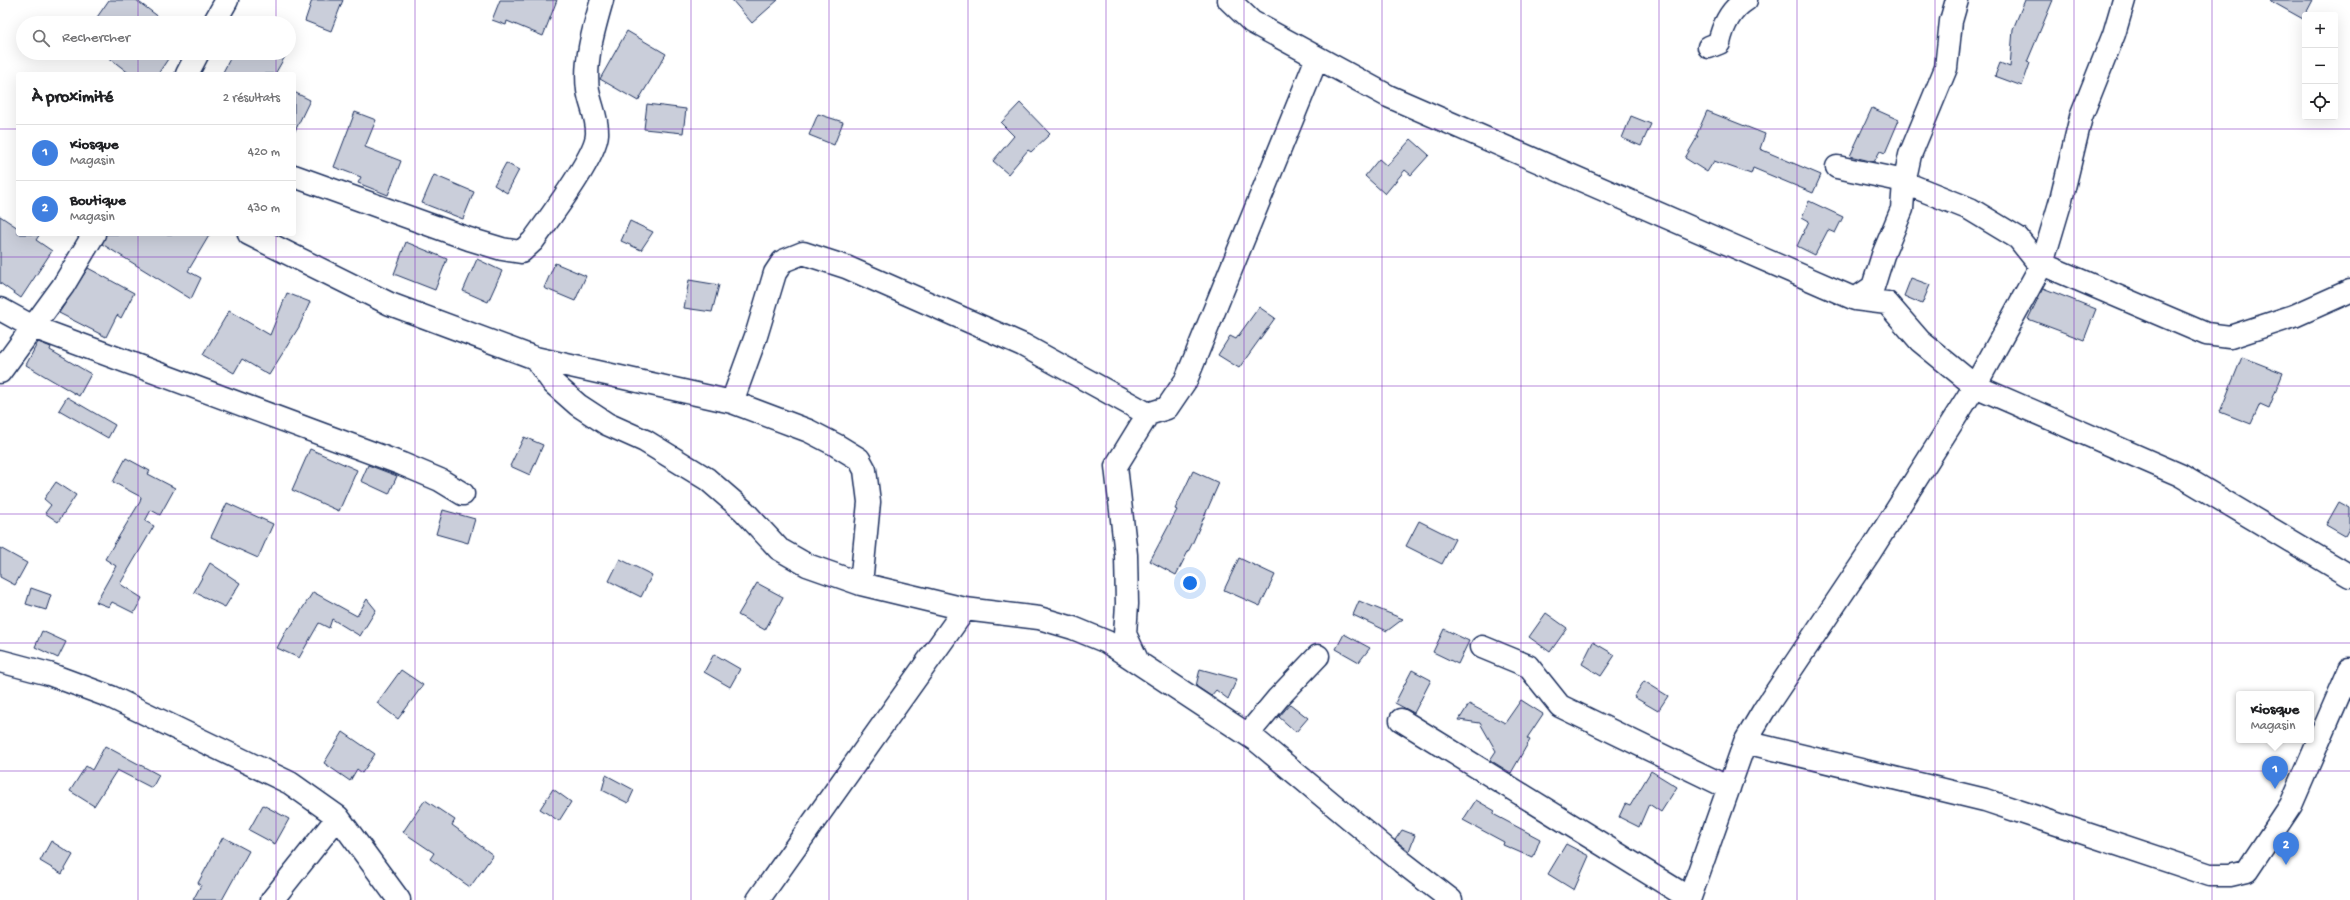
<!DOCTYPE html>
<html lang="fr">
<head>
<meta charset="utf-8">
<style>
  :root { --surface:#fff; --page:#f2f2f2; --text:#202124; --muted:#757577; --line:#e0e0e0; --accent:#1b2f5e }
  body { margin:0; font-family:"Gochi Hand",sans-serif; background:var(--page); color:var(--text) }
  .controls { position:absolute; right:12px; top:12px; display:grid; overflow:hidden; border-radius:4px; box-shadow:0 4px 16px #0002 }
  .controls button { width:36px; height:36px; display:grid; place-items:center; padding:0; border:0; border-bottom:1px solid var(--line); background:var(--surface); color:var(--text); font:20px sans-serif }
  .you { position:absolute; left:1190px; top:583px; width:14px; height:14px; margin:-10px; border:3px solid #fff; border-radius:50%; background:#1a73e8; box-shadow:0 0 0 6px #1a73e833 }
  .badge { display:grid; place-items:center; width:26px; height:26px; border-radius:50%; background:var(--accent); color:#fff; font-size:13px; font-weight:700 }
  .pin { position:absolute; translate:-50% -33px; filter:drop-shadow(0 1px 2px #0008) }
  .pin::after { content:''; position:absolute; top:21px; width:14px; height:12px; background:inherit; clip-path:polygon(0 0,100% 0,50% 100%) }
  .popup { position:absolute; left:2236px; top:691px; width:78px; height:52px; box-sizing:border-box; display:grid; place-content:center; border-radius:4px; background:var(--surface); filter:drop-shadow(0 1px 3px #0005); font-size:13px; white-space:nowrap; color:var(--muted) }
  .popup b { font-size:15px; color:var(--text) }
  .popup::after { content:''; position:absolute; left:50%; top:100%; margin-left:-8px; border:8px solid transparent; border-top-color:var(--surface) }
  .list { margin:0; padding:0; list-style:none }
  h2 { display:flex; justify-content:space-between; align-items:center; height:52px; margin:0; padding:0 16px; font-size:17px }
  h2 small { font-size:13px; font-weight:400; color:var(--muted) }
  .list li { display:grid; grid-template-columns:26px 1fr auto; gap:12px; align-items:center; box-sizing:border-box; height:56px; padding:0 16px; border-top:1px solid var(--line) }
  .list b { display:block; font-size:15px; white-space:nowrap }
  .list p { margin:0; font-size:13px; white-space:nowrap; color:var(--muted) }
  .list em { font-size:13px; font-style:normal; color:var(--muted) }
  .icon { flex:none; width:22px; height:22px; fill:none; stroke:currentColor; stroke-width:2; stroke-linecap:round; stroke-linejoin:round }
  .map { position:relative; flex:none; width:2350px; height:900px; overflow:hidden }
  .search { position:absolute; background:var(--surface); box-shadow:0 4px 16px #0002; left:16px; top:16px; width:280px; height:44px; display:flex; align-items:center; gap:10px; box-sizing:border-box; padding:0 14px; border-radius:22px; color:var(--muted); font-size:15px }
  .panel { position:absolute; background:var(--surface); box-shadow:0 4px 16px #0002; left:16px; top:72px; width:280px; height:164px; border-radius:4px }
  .map>svg:first-child { display:block }
  .building { fill:#caceda; stroke:#1b2f5e }
  .lines { fill:none; stroke-linecap:round; stroke-linejoin:round }
  .minor-casing { stroke:#1b2f5e; stroke-width:25 }
  .minor { stroke:#fff; stroke-width:22 }
  .grid { fill:none; stroke:#7b2cbf; stroke-width:1; stroke-opacity:0.55 }
</style>
</head>
<body>
<div class="map">
<svg width="2350" height="900" viewBox="0 0 2350 900">
  <rect width="100%" height="100%" fill="#fff"/>
  <filter id="ink" filterUnits="userSpaceOnUse"><feTurbulence type="fractalNoise" baseFrequency=".025" numOctaves="2"/><feDisplacementMap in="SourceGraphic" scale="8" xChannelSelector="R" yChannelSelector="G"/><feConvolveMatrix kernelMatrix="1 2 1 2 8 2 1 2 1" color-interpolation-filters="sRGB"/></filter>
  <g filter="url(#ink)">
    <path class="building" d="M109,0H136L167,23H93Z
      M312,0H343L331,31L305,21Z
      M500,0H557L543,36L507,21L506,25L492,20Z
      M732,0H778L752,23Z
      M2025,0H2053L2027,62L2030,63L2022,86L1995,76L2000,63L2010,67L2013,29Z
      M2269,0H2313L2303,19Z
      M627,31L666,54L638,101L600,79Z
      M103,53H172L158,74H130Z
      M233,53H287L275,74H222Z
      M294,92L310,100L294,133Z
      M1020,103L1050,134L1031,152L1028,150L1008,174L993,161L1014,136L1001,123Z
      M647,104L686,109L683,133L644,129Z
      M1872,108L1899,120L1885,153L1880,151L1874,162L1850,156Z
      M1707,111L1765,134L1760,149L1821,175L1813,193L1753,168L1751,174L1714,161L1707,172L1685,158L1698,136H1696Z
      M355,112L376,120L365,147L401,161L388,195L358,183L361,177L334,167Z
      M818,114L843,122L834,145L809,135Z
      M1631,116L1651,124L1641,146L1622,138Z
      M1411,139L1429,155L1411,175L1405,170L1385,194L1365,176L1379,159L1387,166Z
      M506,163L519,170L507,193L494,185Z
      M434,175L474,192L463,219L422,203Z
      M1809,201L1843,217L1835,233L1828,230L1815,255L1797,246L1809,221L1802,217Z
      M0,216L18,228V234H40L36,240L52,251L21,298L0,283Z
      M630,221L653,232L641,250L621,241Z
      M106,234H210L188,271L201,278L191,299L102,244Z
      M406,242L447,259L435,290L394,274Z
      M477,259L502,271L488,302L463,291Z
      M555,263L586,276L575,301L544,288Z
      M88,268L134,293L121,318L117,315L106,337L59,313Z
      M1911,278L1930,285L1922,304L1904,296Z
      M689,280L719,285L712,312L684,308Z
      M2043,288L2096,309L2084,340L2028,319Z
      M287,293L310,302L299,327L269,375L242,359L234,373L203,355L229,311L270,335Z
      M1259,307L1275,318L1239,368L1218,355L1230,336L1236,339Z
      M38,342L51,347L50,350L91,374L79,396L26,365Z
      M2242,357L2283,373L2269,408L2260,404L2251,424L2220,412Z
      M67,397L115,425L108,438L59,410Z
      M524,437L543,445L530,475L510,466Z
      M310,449L357,470L339,511L292,490Z
      M126,458L150,471L148,474L175,488L160,515L151,510L145,521L154,526L120,584L142,598L134,613L112,602L109,607L96,602L116,566L105,559L140,502L141,497L113,482Z
      M368,465L397,476L389,494L361,481Z
      M1193,471L1219,483L1193,542L1176,575L1150,561L1177,510L1175,509Z
      M56,482L76,495L58,522L45,513L51,505L44,499Z
      M2339,502L2350,508V527L2345,536L2326,525Z
      M227,503L273,524L258,558L211,537Z
      M443,510L475,519L468,543L436,534Z
      M1419,521L1455,539L1442,564L1406,546Z
      M0,548L27,563L15,585L0,577Z
      M1239,558L1275,575L1260,606L1224,590Z
      M620,559L652,575L641,597L609,581Z
      M210,563L240,583L225,607L194,592Z
      M757,583L783,597L765,630L738,615Z
      M31,588L51,595L46,610L26,604Z
      M313,592L357,616L367,599L376,610L360,636L332,619L329,628L319,623L299,658L277,648L288,627L290,628Z
      M1359,601L1403,619L1387,631L1353,615Z
      M1546,613L1567,628L1550,652L1529,637Z
      M1444,629L1469,641L1458,664L1433,652Z
      M42,631L66,642L58,658L35,647Z
      M1344,634L1370,648L1359,662L1336,649Z
      M1593,642L1615,655L1601,676L1582,664Z
      M714,654L740,669L730,687L704,672Z
      M1200,669L1237,679L1228,699L1216,690L1211,696L1196,686Z
      M401,670L423,685L398,719L377,703Z
      M1412,670L1431,680L1414,713L1395,703Z
      M1644,681L1668,696L1658,711L1634,697Z
      M1521,700L1543,714L1527,738L1530,740L1511,773L1490,760L1496,751L1480,723L1459,720L1469,704L1505,723Z
      M1290,704L1308,718L1296,732L1279,717Z
      M343,732L375,754L362,773L357,769L350,781L324,763Z
      M105,746L159,775L152,788L117,770L94,806L70,791L86,766L92,770Z
      M1651,771L1677,787L1661,812L1649,804L1639,827L1619,817L1625,804L1630,806Z
      M606,775L634,790L628,803L602,790Z
      M553,789L571,802L559,821L540,809Z
      M425,800L455,820L452,825L493,855L470,887L430,859L434,853L403,832Z
      M1476,800L1495,811L1493,814L1540,839L1533,858L1503,845L1504,842L1463,820Z
      M263,805L289,819L275,844L249,830Z
      M1402,830L1415,835L1409,851L1395,840Z
      M223,837L249,851L222,900H193L201,885L198,883Z
      M51,841L73,855L62,874L40,861Z
      M1566,844L1589,856L1574,890L1548,874Z"/>
    <g class="lines">
      <defs>
        <path id="minor" d="M1229,0L1252,22L1388,96L1855,299L1887,303L1920,341L1975,386L2180,475L2350,576
          M214,23L227,0
          M1709,47L1719,43C1723,25 1730,10 1746,0
          M187,74L198,53
          M1837,167L1895,179L1970,209L2018,238L2034,258L2042,264L2206,334L2230,337L2294,316L2350,291
          M294,176L469,239L502,249L521,252L533,241C548,220 596,157 597,134C598,118 590,105 588,90C584,61 594,28 602,0
          M249,234L390,304L535,358L732,402L809,431L836,445L859,459L865,470L869,502L861,584
          M1855,299L1873,287L1883,255L1902,209L1904,183L1910,155L1946,68L1951,21L1957,0
          M0,309L33,327L402,464L440,480L463,494
          M535,358L553,383L578,405L607,424L645,441L707,479L744,511L779,549L807,565L861,584L965,609L1039,618L1073,628L1107,642L1257,741L1402,862L1451,900
          M0,372L63,286L94,234
          M732,402L756,336L775,273L783,261L803,253L846,267L1023,345L1148,414
          M1482,647L1528,666L1560,706L1729,788
          M0,661L49,674L111,697L290,783L338,817L399,900
          M1138,662L1125,634L1127,604L1126,555L1116,466L1148,414L1167,408L1186,380L1317,58
          M1401,720L1689,898
          M1248,734L1278,698L1318,656
          M1745,742L1985,800L2210,875H2230L2247,871L2291,805L2350,669
          M272,900L338,817
          M758,900L965,609
          M1689,900L1745,742L1764,710L1870,552L1975,386L2042,264L2061,200L2081,117L2114,34L2124,0"/>
      </defs>
      <use href="#minor" class="minor-casing"/>
      <use href="#minor" class="minor"/>
    </g>
  </g>
  <path class="grid" d="M138,0V23M276,0V23M415,0V900M553,0V900M691,0V900M829,0V900M968,0V900M1106,0V900M1244,0V900M1382,0V900M1521,0V900M1659,0V900M1797,0V900M1935,0V900M2074,0V900M2212,0V900M138,53V74M276,53V74M0,129H18M294,129H2350M138,234V900M276,234V900M0,257H2350M0,386H2350M0,514H2350M0,643H2350M0,771H2350"/>
</svg>
<div class="controls">
<button>+</button>
<button>−</button>
<button><svg class="icon" aria-label="locate" viewBox="0 0 24 24"><circle cx="12" cy="12" r="6"/><path d="M12 2v4M12 18v4M2 12h4M18 12h4"/></svg></button>
</div>
<div class="you"></div>
<div class="pin badge" style="left:2275px;top:789px;background:#3f7fe0">1</div>
<div class="popup"><b>Kiosque</b>Magasin</div>
<div class="pin badge" style="left:2286px;top:865px;background:#3f7fe0">2</div>
<div class="search"><svg class="icon" aria-label="search" viewBox="0 0 24 24"><circle cx="10" cy="10" r="6"/><path d="M15 15l6 6"/></svg>Rechercher</div>
<section class="panel">
<h2>À proximité<small>2 résultats</small></h2>
<ul class="list">
<li><span class="badge" style="background:#3f7fe0">1</span><div><b>Kiosque</b><p>Magasin</p></div><em>420 m</em></li>
<li><span class="badge" style="background:#3f7fe0">2</span><div><b>Boutique</b><p>Magasin</p></div><em>430 m</em></li>
</ul>
</section>
</div>
</body>
</html>
